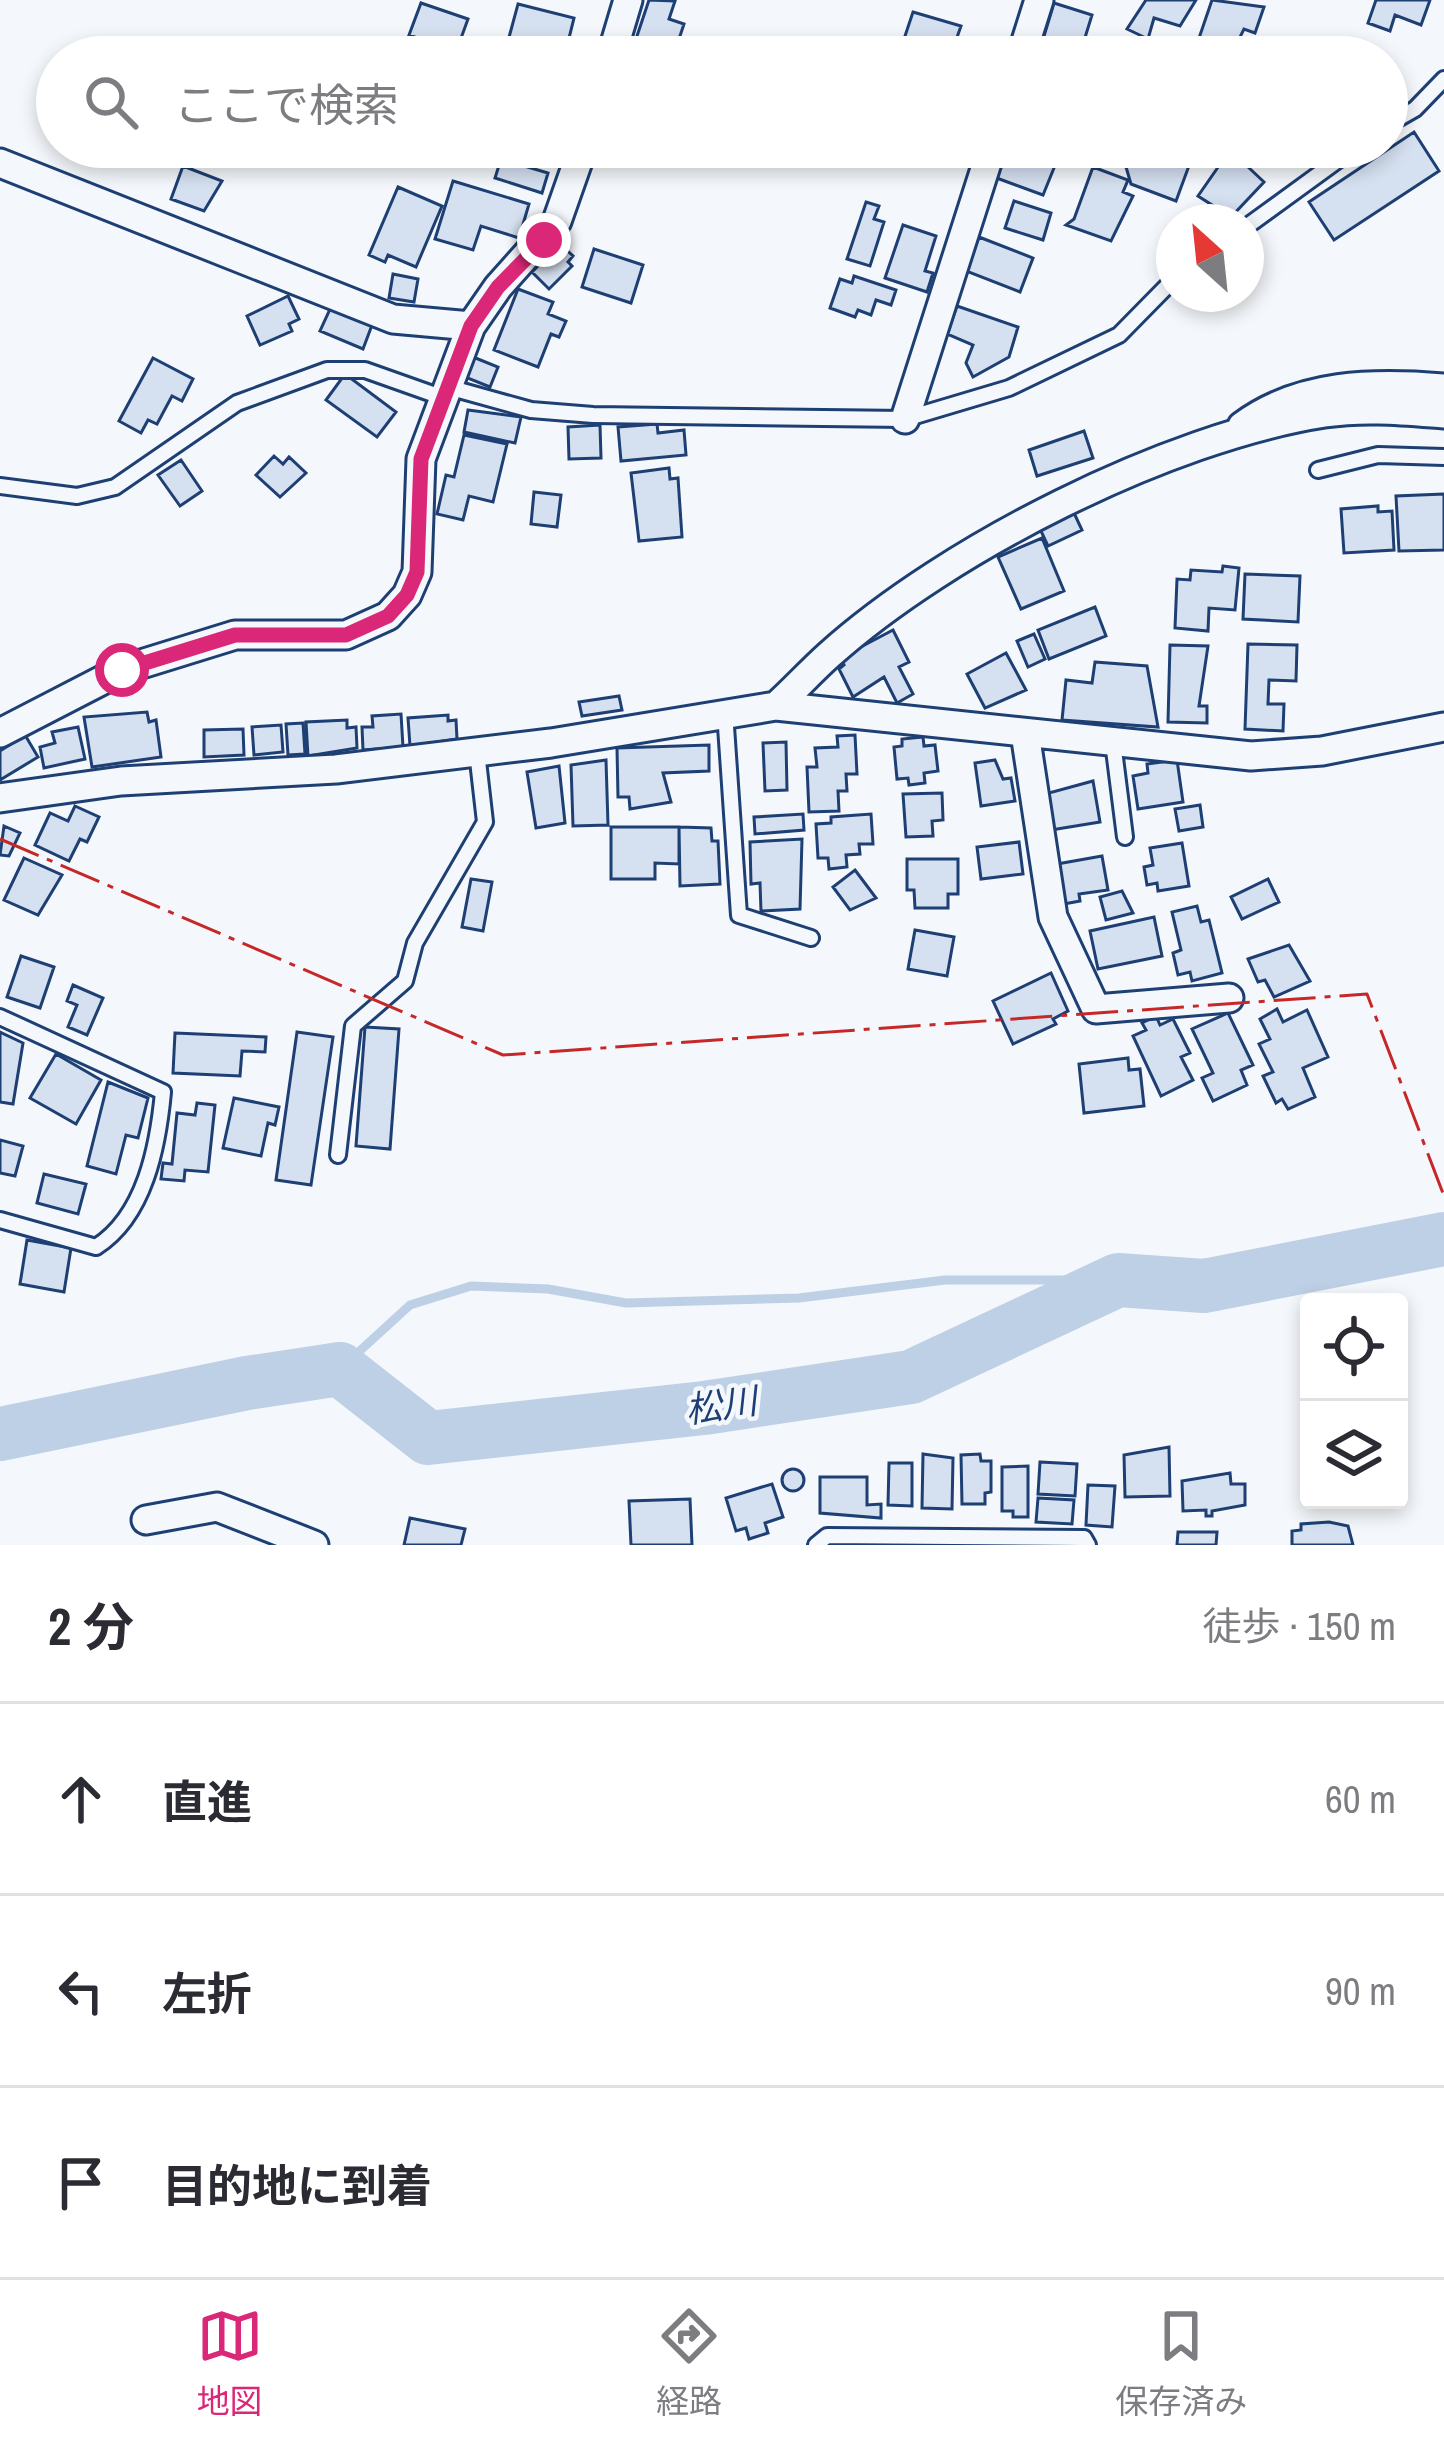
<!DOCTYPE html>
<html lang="ja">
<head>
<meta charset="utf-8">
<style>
  :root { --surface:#fff; --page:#f2f2f3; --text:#2b2b33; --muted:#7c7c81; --line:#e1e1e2; --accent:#db2777 }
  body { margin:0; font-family:"Archivo Narrow","Noto Sans JP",sans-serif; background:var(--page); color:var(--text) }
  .controls { position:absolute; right:36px; bottom:36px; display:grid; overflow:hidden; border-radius:12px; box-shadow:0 6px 18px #0003 }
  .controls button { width:108px; height:108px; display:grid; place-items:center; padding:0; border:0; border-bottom:3px solid var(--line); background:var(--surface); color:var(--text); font:60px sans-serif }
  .compass { position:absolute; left:1156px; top:204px; width:108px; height:108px; border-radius:50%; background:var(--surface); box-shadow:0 6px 18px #0003; rotate:333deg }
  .stop { position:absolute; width:36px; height:36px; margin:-27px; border:9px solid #db2777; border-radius:50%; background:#fff }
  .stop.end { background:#db2777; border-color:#fff; box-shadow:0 3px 12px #0008 }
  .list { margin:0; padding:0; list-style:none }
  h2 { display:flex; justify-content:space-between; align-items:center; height:156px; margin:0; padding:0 48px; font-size:51px }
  h2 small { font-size:39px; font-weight:400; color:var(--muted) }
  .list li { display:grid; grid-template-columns:78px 1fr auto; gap:36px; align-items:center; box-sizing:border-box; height:192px; padding:0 48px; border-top:3px solid var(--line) }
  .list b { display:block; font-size:45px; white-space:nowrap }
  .list em { font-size:39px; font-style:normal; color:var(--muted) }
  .icon { flex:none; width:66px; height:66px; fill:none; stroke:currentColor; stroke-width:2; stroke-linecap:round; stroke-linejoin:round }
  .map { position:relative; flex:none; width:1444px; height:1545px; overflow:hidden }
  .search { position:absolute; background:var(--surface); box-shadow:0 6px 18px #0003; left:36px; right:36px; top:36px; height:132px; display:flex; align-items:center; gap:30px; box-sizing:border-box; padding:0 42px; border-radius:66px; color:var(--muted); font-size:45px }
  .sheet { height:732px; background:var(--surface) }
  nav { display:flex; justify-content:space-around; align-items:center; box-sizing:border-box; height:168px; border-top:3px solid var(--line); background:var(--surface); font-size:33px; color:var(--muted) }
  nav a { display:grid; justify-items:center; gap:6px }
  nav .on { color:var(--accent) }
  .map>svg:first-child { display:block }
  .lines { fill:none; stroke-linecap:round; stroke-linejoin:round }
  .stream { stroke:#bed0e5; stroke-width:9 }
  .river { stroke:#bed0e5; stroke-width:54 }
  .building { fill:#d5e0f0; stroke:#1d3f73; stroke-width:3 }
  .service-casing { stroke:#1d3f73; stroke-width:20 }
  .minor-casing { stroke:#1d3f73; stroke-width:33 }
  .service { stroke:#f4f7fb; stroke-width:14 }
  .minor { stroke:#f4f7fb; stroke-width:27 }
  .power { stroke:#c62828; stroke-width:3; stroke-dasharray:42 9 6 9; stroke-linecap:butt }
  .route { stroke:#db2777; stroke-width:15 }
  .labels { text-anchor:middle; stroke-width:9; stroke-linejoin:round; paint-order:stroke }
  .water-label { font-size:36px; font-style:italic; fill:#1d3f73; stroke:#f4f7fb }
</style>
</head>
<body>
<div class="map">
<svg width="1444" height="1545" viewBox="0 0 1444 1545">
  <rect width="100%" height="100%" fill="#f4f7fb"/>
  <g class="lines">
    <path class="stream" d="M340,1369L410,1305L471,1286L548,1289L626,1303L799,1298L945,1280H1118"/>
    <path class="river" d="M0,1434L247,1383L340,1369L428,1438L704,1408L911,1377L1118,1280L1204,1286L1444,1239"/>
  </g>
  <path class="building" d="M649,0L675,1L669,19L684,24L673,57H630Z
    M1146,0H1196L1180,26L1154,18L1148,39L1127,29Z
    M1212,0L1264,7L1255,33L1244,29L1231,55L1197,44Z
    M1376,0H1430L1421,25L1395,15L1390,31L1368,23Z
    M421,3L468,19L456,52L409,35Z
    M1054,3L1092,15L1079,57L1041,46Z
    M518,4L574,18L567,46L557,43L555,53L508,41Z
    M913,12L961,26L950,57L913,52L915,46L903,42Z
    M260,38L305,54L304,57H240L246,39L258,43Z
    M1414,132L1439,171L1334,240L1309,202Z
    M1006,147L1056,163L1043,195L994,177Z
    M1103,147H1147L1190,163L1176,201L1131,184L1126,167L1099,157Z
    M1230,150L1264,182L1231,217L1198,196Z
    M501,159L548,173L542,193L495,178Z
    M183,166L222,181L204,211L171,199Z
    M1093,167L1128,180L1123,192L1133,196L1111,241L1066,225L1074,219Z
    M453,181L529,204L519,238L481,226L473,250L435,239Z
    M398,187L442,206L416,267L388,255L385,262L369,255Z
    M1014,201L1051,213L1043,240L1005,228Z
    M866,202L879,206L874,219L884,222L870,266L847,259Z
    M903,225L936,236L925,271L933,273L927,292L885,278Z
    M979,237L1033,258L1020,292L966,271Z
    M560,244L573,256L568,262L572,266L549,289L532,272Z
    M594,249L643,265L631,303L582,287Z
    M393,274L418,279L414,302L389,298Z
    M854,276L896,290L891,305L876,300L871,315L858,310L855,317L830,308L840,279L852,283Z
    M518,289L553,302L548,314L566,321L559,337L551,334L538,367L494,350Z
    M288,296L299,319L289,324L292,331L260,345L247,316Z
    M957,306L1018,327L1009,357L973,377L966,363L973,345L947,334Z
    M331,307L372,325L363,349L320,331Z
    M473,357L498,367L490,387L465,377Z
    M153,358L193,379L182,401L172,396L157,424L148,420L141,433L119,421Z
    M345,374L396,412L377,437L326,400Z
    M468,410L521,417L515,443L464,432Z
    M657,424L658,433L684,430L686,455L621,461L618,427Z
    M600,425L601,458L569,459L568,427Z
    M1084,431L1093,458L1037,476L1029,450Z
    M464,435L507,444L493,502L469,496L463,520L437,514L446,475L454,477Z
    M274,456L283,464L289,457L306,473L280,497L256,475Z
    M181,460L202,491L180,506L158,475Z
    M669,468L670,479L678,478L682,537L639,541L631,473Z
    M534,492L561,495L557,527L531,524Z
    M1444,494V550L1399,551L1396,496Z
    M1378,506V512L1392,511L1394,550L1344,553L1341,509Z
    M1074,513L1082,530L1048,546L1040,529Z
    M1042,538L1064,591L1021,609L998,557Z
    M1223,566L1239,568L1235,610L1209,608L1208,631L1175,628L1177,579L1190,580L1191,570L1222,572Z
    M1245,574L1300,576L1298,622L1243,619Z
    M1095,607L1106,636L1049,659L1038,630Z
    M893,630L909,662L899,667L913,694L897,703L884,677L853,697L839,669L844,665L840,658Z
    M1034,634L1045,659L1028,667L1017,641Z
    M1248,644L1297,645L1296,681L1269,680L1268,704H1284L1283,731L1245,729Z
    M1170,645L1208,646L1199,706H1207V723L1168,722Z
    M1006,653L1026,690L985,708L967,674Z
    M1095,662L1147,666L1158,727L1062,720L1066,680L1092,683Z
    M619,696L622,710L582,716L579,702Z
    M147,712L149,722L156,720L161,757L92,767L84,717Z
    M401,714L403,747L363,750L362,727H373L372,716Z
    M448,715V721L456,720L457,739L410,746L408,718Z
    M347,720V728L356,727L357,748L308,756L306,722Z
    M303,723L305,754L288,755L286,724Z
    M281,725L283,752L254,755L252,727Z
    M78,727L85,759L44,768L40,747L55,743L52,732Z
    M243,729L244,755L204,757V730Z
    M25,735L38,757L0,780V751Z
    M855,735L857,774H846L847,791H838L839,811L809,812L807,767H817L815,748L838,747L837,736Z
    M923,737L924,746L935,745L938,771L924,773L925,783L909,785L908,778L897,779L894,747L902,746V739Z
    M786,742L787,790L765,791L763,743Z
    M709,745V771L663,773L671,802L630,809L629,797H618L617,748Z
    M606,760L608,825L573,826L571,765Z
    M995,760L1003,779L1011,778L1015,801L981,806L975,763Z
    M1177,760L1183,802L1138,809L1133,776L1148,773L1147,764Z
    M559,766L565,823L536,828L527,772Z
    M1093,781L1100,822L1051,830L1045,794Z
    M942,793L943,820L932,821L933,836L906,837L903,794Z
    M1200,805L1203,827L1179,831L1175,809Z
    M75,806L99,817L87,842L80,839L69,861L35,845L50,813L68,821Z
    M803,814L804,830L755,834L754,817Z
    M871,814L873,844H859L860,854L846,855L847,867L829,869L828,858H818L816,824L831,823V817Z
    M4,826L20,833L9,856L0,855Z
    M611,827H679V864L655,863V879H611Z
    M679,827L711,828L712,841H718L720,884L680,886Z
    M802,839L800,909L761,911L760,883L751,884L750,842Z
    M1019,842L1023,874L981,879L977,847Z
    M1182,843L1189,886L1158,891L1157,883L1147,885L1144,867L1153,865L1150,848Z
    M1102,856L1108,890L1079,894L1080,901L1064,904L1057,864Z
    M24,858L62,875L38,915L4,900Z
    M907,859H958V894H948V908H915L914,890H907Z
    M855,870L876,898L850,910L833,887Z
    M471,879L492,882L483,931L462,927Z
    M1268,879L1279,902L1242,919L1231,897Z
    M1122,891L1133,913L1106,920L1100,897Z
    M1197,906L1201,922L1209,920L1222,973L1192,981L1190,972L1178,975L1173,953L1181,950L1172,912Z
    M1154,917L1162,956L1098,969L1090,931Z
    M915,930L954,937L947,976L908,969Z
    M1289,945L1310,981L1274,997L1265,980L1258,982L1248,959Z
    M21,956L54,967L40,1008L7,997Z
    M1051,973L1068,1011L1053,1019L1056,1024L1013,1044L993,1001Z
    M73,985L103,998L87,1035L68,1027L77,1005L67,1001Z
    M1277,1009L1283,1022L1307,1010L1328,1057L1303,1068L1315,1097L1288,1109L1282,1099L1276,1103L1263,1076L1273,1072L1259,1044L1270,1039L1260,1019Z
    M1228,1013L1253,1065L1241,1070L1247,1085L1213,1101L1202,1078L1213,1073L1192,1029Z
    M1156,1016L1160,1025L1173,1019L1190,1053L1181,1057L1193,1080L1161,1096L1133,1036L1146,1030L1142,1023Z
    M365,1027L399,1029L390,1149L356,1146Z
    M0,1032L23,1043L13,1104L0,1102Z
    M297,1032L333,1037L311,1185L276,1180Z
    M175,1033L266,1037L265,1052L242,1051L240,1076L173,1073Z
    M56,1054L101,1080L76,1124L30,1098Z
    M1128,1058L1129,1070L1140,1069L1144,1106L1084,1113L1079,1064Z
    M108,1082L148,1098L138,1138L126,1135L116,1174L87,1166Z
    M234,1098L279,1107L275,1125L268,1123L261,1156L223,1148Z
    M197,1103L215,1105L208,1172L185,1170L184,1181L161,1179L163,1163L172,1164L177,1113L195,1115Z
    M0,1140L23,1146L15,1176L0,1173Z
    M44,1174L86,1184L78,1214L37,1203Z
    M27,1240L71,1248L64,1292L20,1284Z
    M1169,1447L1170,1496L1125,1497L1124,1455Z
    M923,1454L953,1458L952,1509L922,1508Z
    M980,1454L981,1461H991V1492L985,1493V1504H962L961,1455Z
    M1040,1462L1077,1464L1075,1496L1038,1494Z
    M889,1463H912V1506L888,1505Z
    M1028,1466V1517H1013V1511H1002V1467Z
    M782 1480a11 11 0 1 1 22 0a11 11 0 1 1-22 0Z
    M1230,1473L1231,1484H1245V1505L1212,1511V1516H1206V1510L1183,1511L1182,1481Z
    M820,1477H867V1505L881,1504V1518L820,1513Z
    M772,1484L783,1517L765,1523L768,1533L749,1539L746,1528L736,1531L726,1498Z
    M1088,1485L1115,1486L1112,1527L1086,1525Z
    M1038,1498L1074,1500L1072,1524L1036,1522Z
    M690,1499L692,1545H631L629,1501Z
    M410,1518L465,1529L461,1545H404Z
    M1329,1522L1348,1526L1353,1545H1292V1531L1301,1530V1524Z
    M1178,1532H1217L1216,1545H1177Z"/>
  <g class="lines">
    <defs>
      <path id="service" d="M1387,125L1415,109L1444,79
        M1246,227L1356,147
        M448,387L531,410L593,415L905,419L1009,388L1119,335L1174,279
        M1318,470L1378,455L1444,457
        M0,486L77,496L115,487L237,403L327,370H365L444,398
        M725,712L739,915L811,938
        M1113,742L1125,837
        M0,1017L163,1092C158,1146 145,1216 96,1247L0,1220
        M338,1155L353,1026L405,981L415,943L485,822L477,752
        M816,1545L827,1536L1084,1538L1088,1545"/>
      <path id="minor" d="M611,57L628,0
        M1021,57L1039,0
        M0,163L393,319L471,326
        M905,419L992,147
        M1242,426C1300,383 1374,382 1444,388
        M776,706C794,690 810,672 829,655C947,549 1168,437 1325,413C1365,407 1404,411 1444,414
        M0,733L122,670L235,635H346L388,616L407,595L417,572L421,459L471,326L498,287L557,221L583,147
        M1025,733L1053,917L1096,1009L1229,998
        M0,798L121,781L336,769L551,743L776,706L1251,756L1322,751L1444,727
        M146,1520L217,1507L314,1545"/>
    </defs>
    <use href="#service" class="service-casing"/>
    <use href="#minor" class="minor-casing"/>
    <use href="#service" class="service"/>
    <use href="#minor" class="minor"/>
    <path class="power" d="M0,839L503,1055L1367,994L1444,1196"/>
  </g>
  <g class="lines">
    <path class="route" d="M122,670L235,635H346L388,616L407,595L417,572L421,459L471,326L498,287L544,240"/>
  </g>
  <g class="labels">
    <g class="water-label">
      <text transform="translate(721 1405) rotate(-8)" y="13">松川</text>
    </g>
  </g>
</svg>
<div class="controls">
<button><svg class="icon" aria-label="locate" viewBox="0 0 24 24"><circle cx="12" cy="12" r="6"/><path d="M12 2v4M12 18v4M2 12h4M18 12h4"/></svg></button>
<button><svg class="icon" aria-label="layers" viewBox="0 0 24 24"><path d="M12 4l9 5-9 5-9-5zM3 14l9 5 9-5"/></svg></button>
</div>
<svg class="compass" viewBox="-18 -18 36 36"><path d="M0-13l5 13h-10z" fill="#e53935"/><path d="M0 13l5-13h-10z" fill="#7c7c81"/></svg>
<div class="stop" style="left:122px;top:670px"></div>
<div class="stop end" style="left:544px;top:240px"></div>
<div class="search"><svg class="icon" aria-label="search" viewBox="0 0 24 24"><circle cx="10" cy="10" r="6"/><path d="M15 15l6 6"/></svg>ここで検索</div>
</div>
<section class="sheet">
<h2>2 分<small>徒歩 · 150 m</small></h2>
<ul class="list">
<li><svg class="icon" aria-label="ahead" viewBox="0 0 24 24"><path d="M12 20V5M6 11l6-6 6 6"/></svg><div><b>直進</b></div><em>60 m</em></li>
<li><svg class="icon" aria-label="left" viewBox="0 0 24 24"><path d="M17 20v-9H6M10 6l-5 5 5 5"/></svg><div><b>左折</b></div><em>90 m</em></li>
<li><svg class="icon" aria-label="arrive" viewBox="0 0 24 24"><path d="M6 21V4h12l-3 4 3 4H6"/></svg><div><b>目的地に到着</b></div></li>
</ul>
</section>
<nav>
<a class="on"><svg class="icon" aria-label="map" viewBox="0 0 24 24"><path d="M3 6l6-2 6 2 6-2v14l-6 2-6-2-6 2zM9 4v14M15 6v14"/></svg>地図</a>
<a><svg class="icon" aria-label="directions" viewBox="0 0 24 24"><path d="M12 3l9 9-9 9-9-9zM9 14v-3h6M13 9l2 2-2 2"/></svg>経路</a>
<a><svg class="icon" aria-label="saved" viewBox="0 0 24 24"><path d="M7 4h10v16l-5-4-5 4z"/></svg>保存済み</a>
</nav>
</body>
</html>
